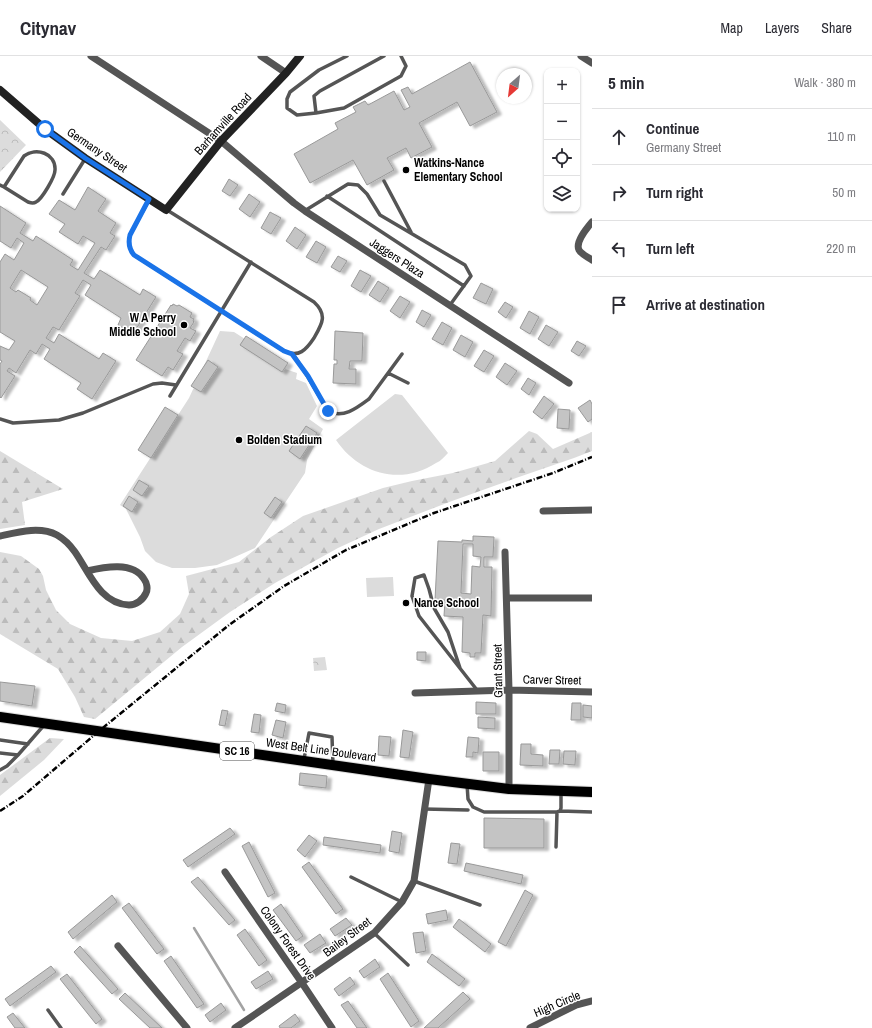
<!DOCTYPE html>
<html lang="en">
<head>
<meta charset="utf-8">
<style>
  :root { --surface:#fff; --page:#f2f2f3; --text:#2b2b33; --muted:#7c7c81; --line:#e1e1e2 }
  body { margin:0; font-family:"Archivo Narrow",sans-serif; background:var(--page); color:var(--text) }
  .controls { position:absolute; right:12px; top:12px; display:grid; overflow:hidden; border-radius:8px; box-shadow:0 1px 3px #0004 }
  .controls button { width:36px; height:36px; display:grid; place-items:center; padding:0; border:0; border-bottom:1px solid var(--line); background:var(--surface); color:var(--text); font:20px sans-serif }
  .compass { position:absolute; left:496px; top:12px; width:36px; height:36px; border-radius:50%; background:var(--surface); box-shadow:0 1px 3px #0004; rotate:208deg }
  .stop { position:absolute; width:12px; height:12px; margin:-9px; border:3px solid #1a73e8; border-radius:50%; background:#fff }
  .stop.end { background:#1a73e8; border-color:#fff; box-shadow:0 1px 4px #0008 }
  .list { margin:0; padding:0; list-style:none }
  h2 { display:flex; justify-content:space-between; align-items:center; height:52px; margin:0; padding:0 16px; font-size:17px }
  h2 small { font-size:13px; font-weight:400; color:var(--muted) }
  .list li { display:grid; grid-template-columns:26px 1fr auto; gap:12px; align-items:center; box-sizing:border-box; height:56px; padding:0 16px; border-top:1px solid var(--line) }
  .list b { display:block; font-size:15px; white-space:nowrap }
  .list p { margin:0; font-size:13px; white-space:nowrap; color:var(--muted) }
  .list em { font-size:13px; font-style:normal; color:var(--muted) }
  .icon { flex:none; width:22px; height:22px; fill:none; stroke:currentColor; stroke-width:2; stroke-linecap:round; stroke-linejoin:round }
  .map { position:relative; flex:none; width:592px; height:972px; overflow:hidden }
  header { display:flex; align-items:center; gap:24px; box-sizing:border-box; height:56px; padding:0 20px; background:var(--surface); border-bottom:1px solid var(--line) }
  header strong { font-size:19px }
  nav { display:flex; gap:22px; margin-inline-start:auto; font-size:14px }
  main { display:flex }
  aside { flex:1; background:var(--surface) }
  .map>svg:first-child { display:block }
  .grass { fill:#dcdcdc }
  .forest { fill:url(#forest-firs) }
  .park { fill:url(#park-crowns) }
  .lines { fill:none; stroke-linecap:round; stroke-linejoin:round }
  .stream { stroke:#a3a3a3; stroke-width:2.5 }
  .building { fill:#c4c4c4; stroke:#999; fill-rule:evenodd; filter:url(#shadow) }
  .primary-casing { stroke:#dbdbdb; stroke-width:12 }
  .lane { stroke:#555; stroke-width:3.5 }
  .street { stroke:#555; stroke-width:7 }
  .secondary { stroke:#222; stroke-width:8 }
  .primary { stroke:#000; stroke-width:10 }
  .rail { stroke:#000; stroke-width:2.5; stroke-dasharray:6 2 1 2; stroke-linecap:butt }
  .route { stroke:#1a73e8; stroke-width:5 }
  .poi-dot { fill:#000; stroke:#fff; stroke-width:1.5 }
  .labels { text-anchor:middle; stroke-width:3; stroke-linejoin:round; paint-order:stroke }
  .shield { fill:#fff; stroke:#4c4c4c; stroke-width:1 }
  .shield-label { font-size:11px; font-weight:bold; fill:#000 }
  .street-label { font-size:12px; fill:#000; stroke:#fff }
  .poi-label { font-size:12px; font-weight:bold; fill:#000; stroke:#fff; text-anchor:start }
</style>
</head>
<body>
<header>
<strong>Citynav</strong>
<nav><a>Map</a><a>Layers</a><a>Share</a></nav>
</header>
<main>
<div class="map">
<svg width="592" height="972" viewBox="0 0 592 972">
  <defs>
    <pattern id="forest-firs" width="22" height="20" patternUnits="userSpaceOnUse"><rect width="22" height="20" fill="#dcdcdc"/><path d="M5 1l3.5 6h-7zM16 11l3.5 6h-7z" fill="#bbb"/></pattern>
    <pattern id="park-crowns" width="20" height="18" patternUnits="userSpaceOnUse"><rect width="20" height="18" fill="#dcdcdc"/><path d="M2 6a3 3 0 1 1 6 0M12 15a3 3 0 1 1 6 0" fill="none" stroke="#bbb"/></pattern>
    <filter id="shadow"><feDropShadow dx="4.5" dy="2.5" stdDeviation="1" flood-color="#0004"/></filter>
  </defs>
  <rect width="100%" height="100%" fill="#fff"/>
  <path class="grass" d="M220,275L234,276L287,310L285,313L297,317L296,323L306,327L317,350L309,363L323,373L307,404L305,417L255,492L217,509L195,512H172L156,506L145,495L140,481L126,453L120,449L189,342Z
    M395,338L402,339L448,397C444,401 441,405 436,407C401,430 359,418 336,384Z
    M393,521L394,540L367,541L366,522Z"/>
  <path class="forest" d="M529,375L537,378L553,393L592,376V395L574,402L516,422L452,445L379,473L338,492L275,527L230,556L182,591L95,663L84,661L75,641L58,613L0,578V496L21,500L39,513L43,520L46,534L56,554L70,568L101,582L132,585L160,576L180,558L189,538L186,520L239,506L271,481L303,460L383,432L412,425L453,417L495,405Z
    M0,395L63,433L22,446L25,469L0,473Z
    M50,682L64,683L44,704L0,740V719Z"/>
  <path class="park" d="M0,64L26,89L0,116Z
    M325,601L327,614L314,615L313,602Z"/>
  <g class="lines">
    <path class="stream" d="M194,872L244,954"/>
  </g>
  <path class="building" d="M470,6L497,56L470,70L457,46L419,67L432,91L411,102L406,92L387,102L394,114L367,129L353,104L310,127L294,98L338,73L335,67L356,56L353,51L365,45L368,49L394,35L404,54L410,51L401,34L408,31L412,38Z
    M229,123L238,129L230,140L222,135Z
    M88,131L106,143L98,155L116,167L110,177L115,180L106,194L101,191L84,217L94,223L100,214L140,239L143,233L156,241L133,278L118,269L121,262L85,239L91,229L83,224L75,237L80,240L59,274L53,271L46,282L54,287L59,278L99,303L103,297L116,305L92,343L77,333L81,327L44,303L50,293L42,288L36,298L30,294L16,317L9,312L7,315L15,320L1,342L0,341V308L2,305L0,304V290L9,294L15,285L0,276V206L5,198L14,204L24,187L17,182L11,192L0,185V150L26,167L20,177L33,185L36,180L73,204L70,209L78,214L95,187L83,180L78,188L59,176L65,168L49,158L59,144L75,154ZM21,214L48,231L37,249L30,244L31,242L18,234L16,236L10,232Z
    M249,138L260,146L250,161L239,153Z
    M270,156L281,162L271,178L261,172Z
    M295,171L306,179L297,193L286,185Z
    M316,185L326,191L317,207L306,201Z
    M338,200L347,205L340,216L331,211Z
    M360,214L371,220L361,236L351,230Z
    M378,225L389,232L380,246L369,239Z
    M481,227L493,233L486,248L473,242Z
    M400,240L410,246L400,262L390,255Z
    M505,246L513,251L506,262L498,256Z
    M173,248L177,250L179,249L192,257L190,261L194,263L193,265L194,266L190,272L196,275L190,285L185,282L177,295L183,298L173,314L168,311L162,320L136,304L171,249L172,250Z
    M422,254L431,259L424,271L416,266Z
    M529,255L539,261L530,278L520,272Z
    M442,266L452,272L443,289L432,283Z
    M546,269L558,276L549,290L538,283Z
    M335,275L363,277L362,305H350L349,313H356V328L333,327L334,308H337V304H334Z
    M461,279L473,286L465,301L453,294Z
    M246,280L288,307L282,316L240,289Z
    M577,285L586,290L579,300L571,295Z
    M484,294L494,300L484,316L474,310Z
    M208,304L218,311L201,336L191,330Z
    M505,307L517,315L507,329L496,321Z
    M528,322L536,327L529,339L521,333Z
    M544,340L554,348L542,363L533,356Z
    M590,344L592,348V363L588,366L578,352Z
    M165,351L178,359L151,402L138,394Z
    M558,353L570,354L569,373L557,372Z
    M306,370L317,377L300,403L289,395Z
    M139,424L149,430L142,440L133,434Z
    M129,440L138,446L132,456L123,450Z
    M275,441L282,446L271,462L264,457Z
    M473,480L494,481L493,501H484V511H492L491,560L483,559L481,597H475V601H470V597L462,596L463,561L444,560L445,544H435L438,485L462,486V484L473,485ZM463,488H473V500L481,501L480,511L472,510L471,538L461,537Z
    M417,596H426V605L417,604Z
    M0,626L35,630L32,650L0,645Z
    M476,646L496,647V658H476Z
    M277,647L286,649L285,657L275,655Z
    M572,647H581V664H571Z
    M583,649L592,650V662L583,661Z
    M222,654L228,655L225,670L219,669Z
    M254,658L261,659L259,677L251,676Z
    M478,661L495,662V673L478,672Z
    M276,664L286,666L283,682L272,679Z
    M403,674L413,676L409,702L400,701Z
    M379,680L391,681L389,700L378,699Z
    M468,681L479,682L478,697L473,696V701H466Z
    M521,688H531V698L543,699V710L520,709Z
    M550,694H560L559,708H549Z
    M564,695H576L575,709L563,708Z
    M483,696H499V715H483Z
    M300,717L327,720L326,732L299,729Z
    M484,762L544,763V792H484Z
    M230,772L235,778L188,811L183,804Z
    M392,775L402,777L399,797L389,795Z
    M309,779L317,785L305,801L297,794Z
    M324,781L381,789L380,797L323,789Z
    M249,786L275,837L268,841L242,790Z
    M451,787L460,788L457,808L448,807Z
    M309,806L343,853L336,858L302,811Z
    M466,807L523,819L521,828L464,815Z
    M198,821L235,864L229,869L191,826Z
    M525,834L533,839L506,890L498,886Z
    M112,839L117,846L73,883L68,876Z
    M129,847L164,893L157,898L122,852Z
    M281,848L303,880L296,885L273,854Z
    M446,854L448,864L428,868L426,858Z
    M346,862L352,869L335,880L330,873Z
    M459,863L491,888L485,896L453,871Z
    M245,873L267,904L259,910L237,879Z
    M423,876L426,895L416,897L413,877Z
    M320,878L326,887L310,897L304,889Z
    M80,890L118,933L112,938L74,896Z
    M432,898L465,923L459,930L427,906Z
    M171,900L204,948L197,952L164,905Z
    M375,903L380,911L364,922L359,915Z
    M51,910L56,916L10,950L5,943Z
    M268,915L273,923L256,933L251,926Z
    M388,917L419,965L411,971L380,923Z
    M67,918L102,963L96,968L60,923Z
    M350,921L355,928L339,940L334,933Z
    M463,936L470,943L438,972H424Z
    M125,937L162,972H150L119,943Z
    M348,945L367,972H357L341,949Z
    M221,947L226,954L210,966L205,959Z
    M13,957L25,972H15L7,961Z
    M295,958L300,965L291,972H280L279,970Z"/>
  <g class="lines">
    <defs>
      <path id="primary" d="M0,661L429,723L509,733L592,736"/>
    </defs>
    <use href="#primary" class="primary-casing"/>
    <path class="lane" d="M347,0L319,14L290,36L287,43V52L297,59L316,57L344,52L401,20L406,10L401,0
      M316,57L314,40L320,35L384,0
      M384,125L411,176
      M0,129L4,131L28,146C31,147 33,148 36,146C42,143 55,121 55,114C56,97 36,91 24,100L4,131
      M63,138L85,103
      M327,140L464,230
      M149,144L130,179C128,187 129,193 134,199L284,295C299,302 306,294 314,282C322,268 328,259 314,246L167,154
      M306,154L348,128L358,129L367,138L380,159L465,209L471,220L450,249
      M293,298L308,321L328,355C343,363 357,352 369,343L402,298
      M388,317L408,327
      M170,340L251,206
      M0,363L13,367L59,364L83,357L153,328L162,327L176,329
      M460,612L448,576L434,552L429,533L424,519L415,522L412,540L419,560L477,634
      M0,684L28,688
      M0,697L18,699L45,668
      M304,703L309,677L332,681L333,708
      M0,714L7,710L18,699
      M467,728L468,743L473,751L484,756H557L560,755L561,752V736
      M424,753L468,754
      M560,755L592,756
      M556,791L557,756
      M351,821L402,846
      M414,825L480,849
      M374,877L408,909
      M48,954L61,972"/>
    <path class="street" d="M91,0L221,85L294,147L305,155L569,327
      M261,0L286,17
      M581,0L592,7
      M592,166C587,172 575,186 579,194C581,198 588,201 592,204
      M543,455L592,454
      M0,480C18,476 40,470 57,479C64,483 70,489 75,496C89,516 100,548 129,549C136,549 143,544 146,537C148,533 147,527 144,523C133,505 104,511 87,515
      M505,496L509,634V733
      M507,542H592
      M415,637L509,634L592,636
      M225,816L302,927L332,972
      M118,890L187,972
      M235,972L374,877L402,846L414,825L429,723
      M530,972L576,949L592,945"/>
    <path class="secondary" d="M0,34L45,73L85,102L166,154L221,85L286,17L300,0"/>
    <use href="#primary" class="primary"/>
    <path class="rail" d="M0,755L23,740L99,675L229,569L284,530L346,494L434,457L553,417L592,401"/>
  </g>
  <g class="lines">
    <path class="route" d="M45,73L85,102L149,143L130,179C128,187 129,193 134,199L284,295L292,298L308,320L328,355"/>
  </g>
  <g class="poi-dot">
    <circle cx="406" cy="114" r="4"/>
    <circle cx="184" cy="269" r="4"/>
    <circle cx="239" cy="384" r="4"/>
    <circle cx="406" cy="547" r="4"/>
  </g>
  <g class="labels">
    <rect class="shield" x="220" y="686" width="34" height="18" rx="3"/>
    <g class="shield-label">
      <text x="237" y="699">SC 16</text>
    </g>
    <g class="street-label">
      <text transform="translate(223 68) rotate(-48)" y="4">Barhamville Road</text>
      <text transform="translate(97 94) rotate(34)" y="4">Germany Street</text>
      <text transform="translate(397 202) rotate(33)" y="4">Jaggers Plaza</text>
      <text transform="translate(498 615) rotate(-91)" y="4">Grant Street</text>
      <text transform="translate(552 624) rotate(1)" y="4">Carver Street</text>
      <text transform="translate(321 694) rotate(8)" y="4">West Belt Line Boulevard</text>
      <text transform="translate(347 881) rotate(-37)" y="4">Bailey Street</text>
      <text transform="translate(288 887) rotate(55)" y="4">Colony Forest Drive</text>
      <text transform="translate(557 948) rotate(-23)" y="4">High Circle</text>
    </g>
    <g class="poi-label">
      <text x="414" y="111">Watkins-Nance<tspan x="414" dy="14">Elementary School</tspan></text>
      <text x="176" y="266" text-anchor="end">W A Perry<tspan x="176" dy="14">Middle School</tspan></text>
      <text x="247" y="388">Bolden Stadium</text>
      <text x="414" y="551">Nance School</text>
    </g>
  </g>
</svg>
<div class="controls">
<button>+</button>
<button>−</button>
<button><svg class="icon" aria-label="locate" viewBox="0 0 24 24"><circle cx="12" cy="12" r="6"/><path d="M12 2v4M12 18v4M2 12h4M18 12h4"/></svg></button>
<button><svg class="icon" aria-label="layers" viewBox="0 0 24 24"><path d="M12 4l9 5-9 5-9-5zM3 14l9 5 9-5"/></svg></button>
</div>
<svg class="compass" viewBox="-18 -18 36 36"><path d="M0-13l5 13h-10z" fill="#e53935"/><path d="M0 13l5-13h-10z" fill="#7c7c81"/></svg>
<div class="stop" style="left:45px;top:73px"></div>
<div class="stop end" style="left:328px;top:355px"></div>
</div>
<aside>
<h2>5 min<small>Walk · 380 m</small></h2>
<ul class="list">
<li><svg class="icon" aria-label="ahead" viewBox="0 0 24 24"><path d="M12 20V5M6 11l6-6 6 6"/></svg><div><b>Continue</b><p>Germany Street</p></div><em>110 m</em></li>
<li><svg class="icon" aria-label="right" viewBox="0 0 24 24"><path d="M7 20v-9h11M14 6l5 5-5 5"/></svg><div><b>Turn right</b></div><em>50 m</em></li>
<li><svg class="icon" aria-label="left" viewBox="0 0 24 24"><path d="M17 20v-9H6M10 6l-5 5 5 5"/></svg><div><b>Turn left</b></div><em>220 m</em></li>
<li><svg class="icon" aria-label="arrive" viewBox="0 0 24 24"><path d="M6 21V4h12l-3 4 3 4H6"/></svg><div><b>Arrive at destination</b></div></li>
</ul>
</aside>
</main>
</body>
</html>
